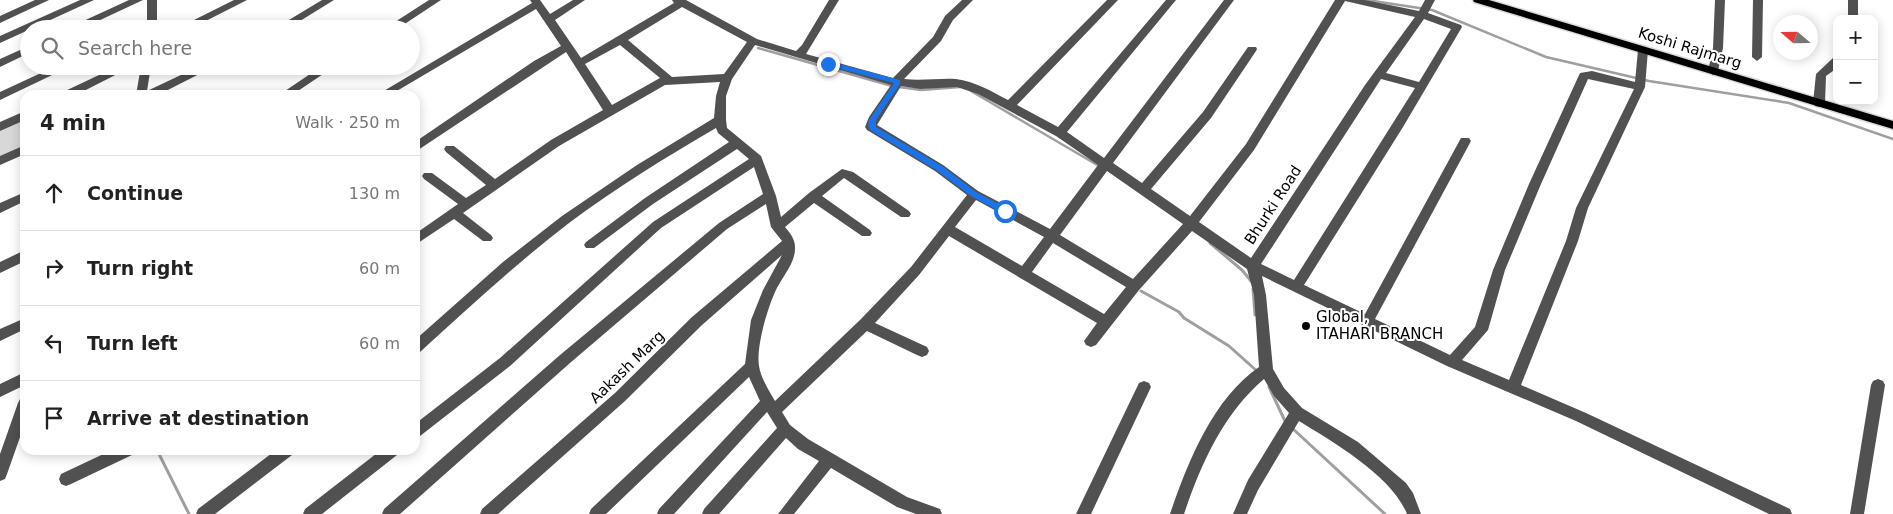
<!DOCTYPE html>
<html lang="en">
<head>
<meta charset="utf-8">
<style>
  :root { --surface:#fff; --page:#f2f2f2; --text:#222; --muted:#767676; --line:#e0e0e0 }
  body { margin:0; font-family:"DejaVu Sans",sans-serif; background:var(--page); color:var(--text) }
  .controls { position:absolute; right:15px; top:15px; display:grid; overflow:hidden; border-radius:10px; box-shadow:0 2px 12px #0003 }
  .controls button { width:45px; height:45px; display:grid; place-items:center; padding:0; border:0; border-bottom:1px solid var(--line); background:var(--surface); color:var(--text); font:25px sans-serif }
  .compass { position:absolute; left:1773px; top:15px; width:45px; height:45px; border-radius:50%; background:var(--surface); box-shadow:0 2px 12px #0003; rotate:290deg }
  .stop { position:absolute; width:15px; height:15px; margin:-11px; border:4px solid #1a73e8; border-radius:50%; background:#fff }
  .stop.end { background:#1a73e8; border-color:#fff; box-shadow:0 1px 5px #0008 }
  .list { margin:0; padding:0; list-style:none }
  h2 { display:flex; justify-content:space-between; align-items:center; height:65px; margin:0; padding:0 20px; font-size:21px }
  h2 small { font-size:16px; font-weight:400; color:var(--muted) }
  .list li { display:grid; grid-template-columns:32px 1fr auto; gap:15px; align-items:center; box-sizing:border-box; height:75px; padding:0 20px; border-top:1px solid var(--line) }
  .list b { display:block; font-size:19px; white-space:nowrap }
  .list em { font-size:16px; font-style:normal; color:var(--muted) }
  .icon { flex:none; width:28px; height:28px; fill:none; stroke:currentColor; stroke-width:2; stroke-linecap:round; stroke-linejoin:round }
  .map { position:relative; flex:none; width:1893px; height:514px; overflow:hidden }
  .search { position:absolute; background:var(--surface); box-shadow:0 2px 12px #0003; left:20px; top:20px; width:400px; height:55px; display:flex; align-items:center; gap:12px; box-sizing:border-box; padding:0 18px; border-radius:28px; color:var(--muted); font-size:19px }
  .panel { position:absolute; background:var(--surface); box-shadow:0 2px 12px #0003; left:20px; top:90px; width:400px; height:365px; border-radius:15px }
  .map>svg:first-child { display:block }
  .green { fill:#d8d8d8 }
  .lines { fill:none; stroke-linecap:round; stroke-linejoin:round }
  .stream-far1 { stroke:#9f9f9f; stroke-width:2.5 }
  .stream { stroke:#9f9f9f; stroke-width:3 }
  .major-casing { stroke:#dbdbdb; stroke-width:3 }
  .minor { fill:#515151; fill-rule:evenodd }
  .major { fill:#000; fill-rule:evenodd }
  .route { fill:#1a73e8 }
  .poi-dot { fill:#000; stroke:#fff; stroke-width:2 }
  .labels { text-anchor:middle; stroke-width:4; stroke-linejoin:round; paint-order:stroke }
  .street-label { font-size:15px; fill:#000; stroke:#fff }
  .poi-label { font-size:15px; fill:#000; stroke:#fff; text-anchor:start }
</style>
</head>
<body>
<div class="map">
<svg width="1893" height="514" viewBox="0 0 1893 514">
  <rect width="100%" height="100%" fill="#fff"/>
  <path class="green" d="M25,118V148L0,160V130Z"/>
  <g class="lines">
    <path class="stream-far1" d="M1367,0L1432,10L1546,57L1649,81L1789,103L1893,139
      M758,48L892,86
      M899,87L921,90L960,87
      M971,91L1099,166"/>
    <path class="stream" d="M1210,243L1242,270L1251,281
      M1253,289L1255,315
      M1141,291L1179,312L1184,318L1229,346L1258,372
      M1269,387L1285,421
      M1292,428L1385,514
      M157,450L189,514"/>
    <defs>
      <path id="major" d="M1473,0H1489L1893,121V129L1474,2Z"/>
    </defs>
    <use href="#major" class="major-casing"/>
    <path class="minor" d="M35,0H49L0,23V16Z
      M80,0H94L0,43V36Z
      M129,0H143L81,29H66Z
      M147,0H157V29H147Z
      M234,0H247L190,29H176Z
      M322,0H334L287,29H274Z
      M429,0H441L397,29H384Z
      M530,0H540L550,14L573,0H585L555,20L581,58L674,3L672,0H686L757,39L796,51L802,45L829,0H839L806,54L893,78L933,37L945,16L962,0H973L953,20L941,41L904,79C922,81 939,78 956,79C974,81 993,92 1008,100L1107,0H1118L1017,105L1058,127L1166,0H1176L1067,132L1104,158L1224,0H1234L1113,163L1142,183L1203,112L1248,47H1256L1257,49L1256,51L1211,118L1151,189L1190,216L1246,144L1335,0H1365L1419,11L1425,0H1435L1428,13L1461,25L1462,27L1403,127L1304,285L1365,314L1461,138H1469L1471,141L1375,319L1450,355L1475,327L1493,270L1529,184L1580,73L1592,71L1635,82L1638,50L1639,48H1647L1648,50L1645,87L1588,208L1578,241L1521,385L1586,413L1790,509L1792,514H1769L1576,421L1447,366L1262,276L1266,295L1273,369L1284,388L1302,408L1358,442L1406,483L1413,493L1421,514H1407C1392,476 1333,442 1299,421L1258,490L1247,514H1233L1248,480L1289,413L1274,396L1264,379C1223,414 1201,464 1184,514H1170C1188,462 1212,400 1259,367L1254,295L1247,269L1192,231L1139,290L1096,345L1091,347L1086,345L1084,341L1097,323L949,236L919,275L875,323L927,347L929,351L927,355L922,357L917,355L867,331L782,412L790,425L808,439L907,497L940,509L942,514H916L897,507L831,468L794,514H778L819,461L798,449L786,438L719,514H702L704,509L777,428L767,412L674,514H657L659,509L760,401L749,377L606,514H589L591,509L745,364L751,320L763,290L782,255L702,325L625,401L498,514H480L482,509L615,393L692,317L782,241L771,227L766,204L727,229L570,363L400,514H382L384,509L560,355L719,223L763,194L754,167L661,228L510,366L420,436L415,438V424L500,358L653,222L749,159L737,149L653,204L594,248H586L584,245L586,242L645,198L729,142L718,133L716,128C666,157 616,188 569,223C517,263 468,308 420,352L415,354V340L503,262L562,216L637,165L714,118L716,96L720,82L665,85L559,146L463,213L491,235L493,238L491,241H483L454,219L415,245V234L458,204L424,179L422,176L424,173H432L466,198L486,185L446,152L444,149L446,146H454L495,179L551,140L603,110L566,52L415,152V142L534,61L561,46L536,9L390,95H377L532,3ZM1345,1L1415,17L1365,85L1251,258L1199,222L1254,150ZM682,7L747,42L724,74L672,77L628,40ZM1424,19L1451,29L1419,82L1386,73ZM620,45L660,78L612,105L585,64ZM755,45L891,85L869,117L865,127L867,130L935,171L967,195L911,267L860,320L775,401C769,390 761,379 759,366C756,347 767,310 775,292C781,278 796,263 795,247C795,239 790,233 785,227L814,203L862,236H870L872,233L870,230L822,196L844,178L901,217H909L911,214L909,211L853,172L842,169L809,193L781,217L776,196L761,156L727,128L726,120V96L732,79ZM1381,79L1415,88L1294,280L1261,264ZM1588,79L1634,89L1576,208L1566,241L1509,380L1462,360L1488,330L1505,270L1541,184ZM901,86L920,89L957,87L978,94L1056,136L1098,165L1050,229L978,191L943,165L877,125ZM1107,171L1183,224L1133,279L1060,235ZM976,200L1044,237L1022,266L955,227ZM1053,243L1126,287L1104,314L1032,272Z
      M1715,0H1725L1723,48L1718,71L1713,75L1708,71L1713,48Z
      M1753,0H1763L1762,57L1757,61L1752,57Z
      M1848,0H1858V19H1848Z
      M29,46V53L0,67V59Z
      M1833,58H1837V68L1826,76L1825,103L1819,107L1815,106L1813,103L1816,74Z
      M56,66H71L0,100V92Z
      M118,66H133L76,95H62L63,92Z
      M141,66H151L147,91L200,66H215L158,95H136Z
      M322,66H335L292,95H279Z
      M314,90L320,95H309L310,91Z
      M25,111V120L0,131V122Z
      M25,145V154L0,165V156Z
      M25,192V201L0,213V203Z
      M25,250V261L0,273V262Z
      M25,318V329L0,341V329Z
      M25,372V385L0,397V384Z
      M1878,379L1883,381L1885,385L1864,514H1850L1871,385L1873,381Z
      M1144,381L1149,383L1151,387L1091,514H1076L1139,383Z
      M25,397V423L7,474L5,479L0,481V454L18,403L20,399Z
      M112,450H134L132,455L71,484L66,486L61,484L59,479L61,474Z
      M276,450H294L292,455L215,514H196L198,509Z
      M381,450H399L397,455L322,514H303L305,509Z"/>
    <use href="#major" class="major"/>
  </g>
  <path class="route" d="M828,61L900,80V84L876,120V127L942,166L976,192L1008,209V213H1002L971,196L936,170L870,130L868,125L869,120L894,83L825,65L824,64Z"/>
  <circle class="poi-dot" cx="1306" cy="326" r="5"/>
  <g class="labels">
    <g class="street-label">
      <text transform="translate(1690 48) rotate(17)" y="5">Koshi Rajmarg</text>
      <text transform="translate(1273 205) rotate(-57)" y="5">Bhurki Road</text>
      <text transform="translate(627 367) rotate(-44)" y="5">Aakash Marg</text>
    </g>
    <g class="poi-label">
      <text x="1316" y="322">Global,<tspan x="1316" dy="17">ITAHARI BRANCH</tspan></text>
    </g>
  </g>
</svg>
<div class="controls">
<button>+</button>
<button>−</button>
</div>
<svg class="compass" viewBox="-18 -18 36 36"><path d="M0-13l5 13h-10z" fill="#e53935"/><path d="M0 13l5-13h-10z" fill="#767676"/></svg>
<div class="stop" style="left:1005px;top:211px"></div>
<div class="stop end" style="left:828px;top:64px"></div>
<div class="search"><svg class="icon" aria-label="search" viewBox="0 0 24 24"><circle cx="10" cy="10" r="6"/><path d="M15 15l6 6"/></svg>Search here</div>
<section class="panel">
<h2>4 min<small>Walk · 250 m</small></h2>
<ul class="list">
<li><svg class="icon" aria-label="ahead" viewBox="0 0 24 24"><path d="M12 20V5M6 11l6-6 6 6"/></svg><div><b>Continue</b></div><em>130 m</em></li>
<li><svg class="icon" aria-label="right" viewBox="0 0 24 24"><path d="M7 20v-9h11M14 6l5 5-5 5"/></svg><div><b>Turn right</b></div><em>60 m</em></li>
<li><svg class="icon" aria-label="left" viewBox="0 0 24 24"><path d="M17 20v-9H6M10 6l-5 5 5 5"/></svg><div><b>Turn left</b></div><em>60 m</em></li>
<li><svg class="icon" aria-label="arrive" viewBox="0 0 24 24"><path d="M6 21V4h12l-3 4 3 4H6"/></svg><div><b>Arrive at destination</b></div></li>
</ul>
</section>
</div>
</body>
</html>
